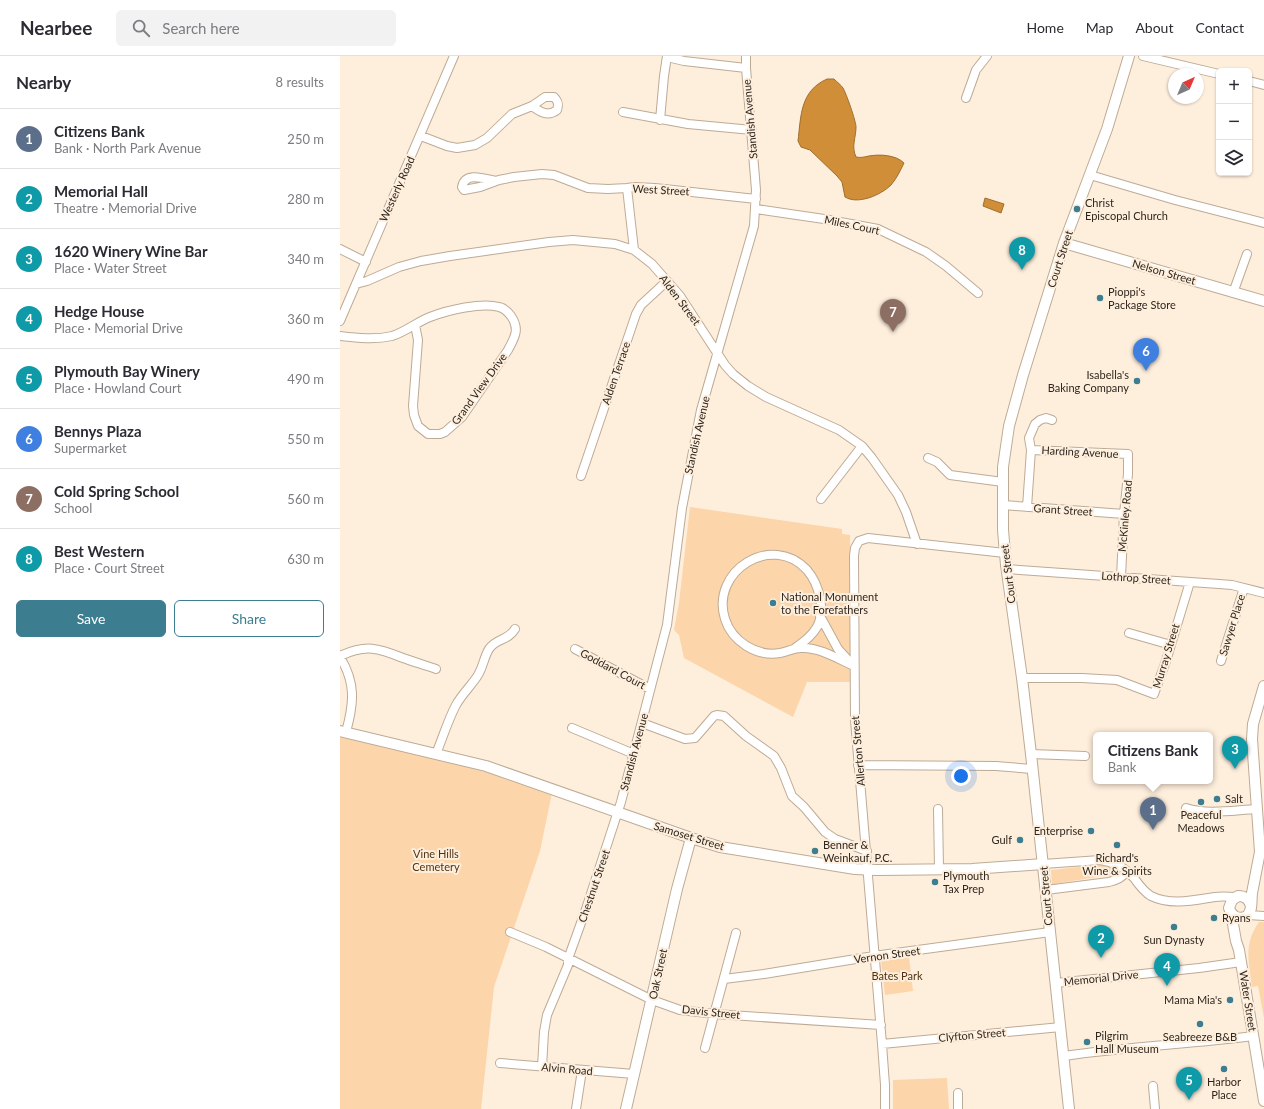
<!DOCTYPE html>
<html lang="en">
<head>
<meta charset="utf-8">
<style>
  :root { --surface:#fff; --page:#f2f2f3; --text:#2b2b33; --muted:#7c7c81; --line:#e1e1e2; --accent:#3c7d90 }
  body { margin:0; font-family:Lato,sans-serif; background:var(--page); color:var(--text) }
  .controls { position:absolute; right:12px; top:12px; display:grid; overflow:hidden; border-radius:6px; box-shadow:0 1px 3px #0004 }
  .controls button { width:36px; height:36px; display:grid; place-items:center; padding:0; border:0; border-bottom:1px solid var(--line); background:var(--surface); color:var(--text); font:20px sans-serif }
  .compass { position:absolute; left:828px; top:12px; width:36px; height:36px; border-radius:50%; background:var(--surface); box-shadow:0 1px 3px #0004; rotate:44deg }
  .you { position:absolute; left:621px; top:720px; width:14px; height:14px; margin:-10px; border:3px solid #fff; border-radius:50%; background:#1a73e8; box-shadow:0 0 0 6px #1a73e833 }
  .badge { display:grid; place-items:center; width:26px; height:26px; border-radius:50%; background:var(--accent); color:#fff; font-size:13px; font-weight:700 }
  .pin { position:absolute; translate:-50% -33px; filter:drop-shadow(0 1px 2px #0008) }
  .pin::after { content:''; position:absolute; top:21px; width:14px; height:12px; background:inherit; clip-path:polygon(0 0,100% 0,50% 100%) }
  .popup { position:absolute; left:753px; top:676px; width:120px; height:52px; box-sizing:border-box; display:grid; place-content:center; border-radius:6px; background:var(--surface); filter:drop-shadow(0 1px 3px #0005); font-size:13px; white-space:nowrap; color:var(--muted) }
  .popup b { font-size:15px; color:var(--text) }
  .popup::after { content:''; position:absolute; left:50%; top:100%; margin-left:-8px; border:8px solid transparent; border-top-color:var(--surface) }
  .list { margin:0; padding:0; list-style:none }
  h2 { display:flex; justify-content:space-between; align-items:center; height:52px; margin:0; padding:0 16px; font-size:17px }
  h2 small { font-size:13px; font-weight:400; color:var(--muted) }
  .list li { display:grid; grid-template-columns:26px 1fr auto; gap:12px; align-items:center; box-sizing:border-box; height:60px; padding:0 16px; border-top:1px solid var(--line) }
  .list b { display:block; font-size:15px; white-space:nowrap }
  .list p { margin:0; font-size:13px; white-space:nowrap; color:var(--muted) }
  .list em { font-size:13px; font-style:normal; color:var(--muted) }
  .actions { display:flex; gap:8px; padding:12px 16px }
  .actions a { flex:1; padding:9px 0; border:1px solid var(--accent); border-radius:6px; text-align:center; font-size:14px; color:var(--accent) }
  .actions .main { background:var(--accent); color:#fff }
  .icon { flex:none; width:22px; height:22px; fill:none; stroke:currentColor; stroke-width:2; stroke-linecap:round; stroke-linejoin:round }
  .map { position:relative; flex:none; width:924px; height:1053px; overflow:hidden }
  header { display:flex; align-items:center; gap:24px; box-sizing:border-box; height:56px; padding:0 20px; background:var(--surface); border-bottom:1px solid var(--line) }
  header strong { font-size:19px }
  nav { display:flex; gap:22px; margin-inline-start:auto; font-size:14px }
  .search { width:280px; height:36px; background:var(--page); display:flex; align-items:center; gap:10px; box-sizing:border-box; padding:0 14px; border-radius:6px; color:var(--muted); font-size:15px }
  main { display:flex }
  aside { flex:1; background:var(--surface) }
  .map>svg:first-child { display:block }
  .green { fill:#fcd5aa }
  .water { fill:#d08e38; stroke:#9f6f30 }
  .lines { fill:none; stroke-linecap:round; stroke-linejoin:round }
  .minor-casing { stroke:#beab96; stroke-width:10 }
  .major-casing { stroke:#beab96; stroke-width:12 }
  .minor { stroke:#fff; stroke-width:8 }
  .major { stroke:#fff; stroke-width:10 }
  .poi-dot { fill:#3c7d90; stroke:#feeedc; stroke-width:1.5 }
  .labels { text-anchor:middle; stroke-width:4; stroke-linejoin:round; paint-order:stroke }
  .street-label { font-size:11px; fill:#2e261e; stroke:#feeedc }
  .poi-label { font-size:11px; fill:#2e261e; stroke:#feeedc; text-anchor:start }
  .park-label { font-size:11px; fill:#503411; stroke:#feeedc }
</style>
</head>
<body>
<header>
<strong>Nearbee</strong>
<div class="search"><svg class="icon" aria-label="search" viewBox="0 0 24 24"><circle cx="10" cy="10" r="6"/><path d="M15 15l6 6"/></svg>Search here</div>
<nav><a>Home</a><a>Map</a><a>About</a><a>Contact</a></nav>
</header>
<main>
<aside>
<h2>Nearby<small>8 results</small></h2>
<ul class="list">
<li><span class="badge" style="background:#5c6f8a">1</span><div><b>Citizens Bank</b><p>Bank · North Park Avenue</p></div><em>250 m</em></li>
<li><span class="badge" style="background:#0f9aa8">2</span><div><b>Memorial Hall</b><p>Theatre · Memorial Drive</p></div><em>280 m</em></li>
<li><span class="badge" style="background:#0f9aa8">3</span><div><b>1620 Winery Wine Bar</b><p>Place · Water Street</p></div><em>340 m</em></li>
<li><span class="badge" style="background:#0f9aa8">4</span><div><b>Hedge House</b><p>Place · Memorial Drive</p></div><em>360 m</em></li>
<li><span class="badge" style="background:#0f9aa8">5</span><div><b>Plymouth Bay Winery</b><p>Place · Howland Court</p></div><em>490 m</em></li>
<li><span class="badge" style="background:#3f7fe0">6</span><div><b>Bennys Plaza</b><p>Supermarket</p></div><em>550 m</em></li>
<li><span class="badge" style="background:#8d6e63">7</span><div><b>Cold Spring School</b><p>School</p></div><em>560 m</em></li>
<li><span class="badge" style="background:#0f9aa8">8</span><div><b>Best Western</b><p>Place · Court Street</p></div><em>630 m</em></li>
</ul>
<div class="actions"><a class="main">Save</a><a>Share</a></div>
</aside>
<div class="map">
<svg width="924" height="1053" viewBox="0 0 924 1053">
  <rect width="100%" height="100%" fill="#feeedc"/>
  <path class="green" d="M350,451L502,473V478L510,479V626H467L453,661L344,602L339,579L334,574L339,547Z
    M0,680L139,714L212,737L200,795L154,931L141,1053H0Z
    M764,808L771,810L780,814V819L770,822L768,819C749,823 731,824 712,829L711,814Z
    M919,866H924V962L918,930L912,931C909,905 903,889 919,866Z
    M569,901L573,935L545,939L541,905Z
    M607,1022L609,1053H553V1024Z"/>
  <path class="water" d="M487,23H494C497,26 501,29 503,32C506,37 516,65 516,71C516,82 511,90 516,101C521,102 524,101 529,100C540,98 556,99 564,107C560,115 557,122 551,129C541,139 518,149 505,141L502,126L497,120L470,94L461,91L458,85C461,60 460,35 487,23Z
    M645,142L664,148L661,157L643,150Z"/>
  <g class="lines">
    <defs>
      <path id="minor" d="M803,0L879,18
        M327,1L344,5L406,12
        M909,25L924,29
        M626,42L636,14L647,0
        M283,56L348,68L412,74
        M320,64L324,20L327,0
        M81,80L107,90L117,92L135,89L147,82L172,58L192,50L205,41H214C218,45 219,48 217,54C208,61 200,56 192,50
        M750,119L835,144L924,167
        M156,125C145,123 125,115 122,131L124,134L140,131L159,124L174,121L202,118L214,119L248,132L268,133L287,132
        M416,153L484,163L538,173L586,196L606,210L638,237
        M0,193L26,206
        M294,194L287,132L295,131L315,132L416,143
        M16,228L27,225L59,211L81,205L110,200L209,186L233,184L275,188L294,194L312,208L340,240L385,309L393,318L408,330L426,341L499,374L522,390L532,402L558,439L566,456L577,488
        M893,237L907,198
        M0,265L114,0
        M0,280C17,282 35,284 52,280C65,276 77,266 90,261C108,254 142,246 159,251C164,252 168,256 171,260C180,273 175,281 168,294L122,361L105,376L100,378H88L78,370L74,359L73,350L78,284L75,269
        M691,394L788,398V418L784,458L781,521
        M588,402L597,406L610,419L663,426
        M241,420L296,258L301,249L327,225
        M481,443L522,390
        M663,449L784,458
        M687,451L691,394L689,382L695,368L700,364L706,362L712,364
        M666,513L879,528L892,529L924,537
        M480,560L498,593L509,605
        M789,577L831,589
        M455,592C464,586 472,580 477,571C486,554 479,528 467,514C432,476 370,515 385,563C392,585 416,601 440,597C448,596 454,591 463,592C481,592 498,603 514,610
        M235,593L310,633
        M0,600C26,588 38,592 63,602C74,606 85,609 96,613
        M0,601C16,627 14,647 6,676
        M881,605L904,532
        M682,622H742L777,624L814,638L826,605L850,526
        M302,667L345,683L355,682L374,660L377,659L384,660L406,680L434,700L441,712L452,740L464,751L485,776L495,783L527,795
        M232,672L294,698
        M96,698C103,681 108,664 116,649C122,638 132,629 138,619C143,611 144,601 149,593C156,582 168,585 175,573
        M691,698L745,700
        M518,709L656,710L692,713
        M846,752C868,759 894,754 917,753
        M598,753L599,813
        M703,808L760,804C774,806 785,811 794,822C799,829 804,836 811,840C831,850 855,844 875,841C882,840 890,841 897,841
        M706,834L769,826C777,824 782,822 787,815
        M908,859L924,860
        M170,876L206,891L312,944L340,954L375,958L541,969
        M384,923L424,918L534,900L710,876
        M716,927L859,912L901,906
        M542,988L721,971
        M365,992L396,877
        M724,1000C787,991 850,988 913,980
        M160,1007L294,1018
        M202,1011L204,976L207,959L228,909V903L246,853L281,746L327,569L342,452L361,354L414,170L416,134L406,12V0
        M813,1030L815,1053
        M618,1037V1053
        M236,1053L242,1014
        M545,1053V1029L542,988L515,664L514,500L515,492L519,485L528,482L665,497"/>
      <path id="major" d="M724,187L924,245
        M0,675L146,710L351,782L380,791L515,813L537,814L632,813L703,808
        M911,850C909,843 905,840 898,840L892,844L889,852C892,861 899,864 907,860C913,854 911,845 912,837L920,796L912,683L913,668L924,630
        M891,857L896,885L899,894L924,1045
        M286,1053L337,833L351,782
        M729,1053L691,698L682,622L666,509L663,474V411L669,370L683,319L724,187L767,73L789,0"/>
    </defs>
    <use href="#minor" class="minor-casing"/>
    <use href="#major" class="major-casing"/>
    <use href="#minor" class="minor"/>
    <use href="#major" class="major"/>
  </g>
  <g class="poi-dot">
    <circle cx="737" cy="153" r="4"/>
    <circle cx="760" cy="242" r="4"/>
    <circle cx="797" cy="325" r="4"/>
    <circle cx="433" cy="547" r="4"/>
    <circle cx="877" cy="743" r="4"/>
    <circle cx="861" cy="746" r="4"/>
    <circle cx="751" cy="775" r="4"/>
    <circle cx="680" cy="784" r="4"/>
    <circle cx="777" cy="789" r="4"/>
    <circle cx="475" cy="795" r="4"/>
    <circle cx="595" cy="826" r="4"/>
    <circle cx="874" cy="862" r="4"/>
    <circle cx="834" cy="871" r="4"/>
    <circle cx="890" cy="944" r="4"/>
    <circle cx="860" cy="968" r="4"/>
    <circle cx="747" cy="986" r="4"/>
    <circle cx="884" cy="1013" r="4"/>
  </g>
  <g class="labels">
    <g class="street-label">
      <text transform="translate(410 63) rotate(-95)" y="4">Standish Avenue</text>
      <text transform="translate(57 133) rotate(-66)" y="4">Westerly Road</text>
      <text transform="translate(321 134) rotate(3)" y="4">West Street</text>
      <text transform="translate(512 169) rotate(12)" y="4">Miles Court</text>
      <text transform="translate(720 203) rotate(-72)" y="4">Court Street</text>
      <text transform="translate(824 216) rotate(16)" y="4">Nelson Street</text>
      <text transform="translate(340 244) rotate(53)" y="4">Alden Street</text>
      <text transform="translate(276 317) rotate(-71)" y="4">Alden Terrace</text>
      <text transform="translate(139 333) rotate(-54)" y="4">Grand View Drive</text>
      <text transform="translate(357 379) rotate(-77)" y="4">Standish Avenue</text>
      <text transform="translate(740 396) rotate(3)" y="4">Harding Avenue</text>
      <text transform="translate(723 454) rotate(4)" y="4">Grant Street</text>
      <text transform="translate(785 460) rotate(-85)" y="4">McKinley Road</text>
      <text transform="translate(668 518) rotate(-97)" y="4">Court Street</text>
      <text transform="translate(796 522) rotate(4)" y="4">Lothrop Street</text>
      <text transform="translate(892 569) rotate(-73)" y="4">Sawyer Place</text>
      <text transform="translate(826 600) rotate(-73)" y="4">Murray Street</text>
      <text transform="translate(273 613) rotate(28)" y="4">Goddard Court</text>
      <text transform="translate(518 695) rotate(-95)" y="4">Allerton Street</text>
      <text transform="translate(294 696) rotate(-75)" y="4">Standish Avenue</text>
      <text transform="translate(349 780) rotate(17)" y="4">Samoset Street</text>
      <text transform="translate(254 830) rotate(-71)" y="4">Chestnut Street</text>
      <text transform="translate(706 840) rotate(-95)" y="4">Court Street</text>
      <text transform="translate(547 899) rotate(-8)" y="4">Vernon Street</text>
      <text transform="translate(318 918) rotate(-78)" y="4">Oak Street</text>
      <text transform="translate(761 922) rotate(-6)" y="4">Memorial Drive</text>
      <text transform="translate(908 945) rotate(81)" y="4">Water Street</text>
      <text transform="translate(371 956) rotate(6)" y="4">Davis Street</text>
      <text transform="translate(632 979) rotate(-5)" y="4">Clyfton Street</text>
      <text transform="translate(227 1013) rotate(5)" y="4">Alvin Road</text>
    </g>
    <g class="poi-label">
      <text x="745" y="151">Christ<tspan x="745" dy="13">Episcopal Church</tspan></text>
      <text x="768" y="240">Pioppi's<tspan x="768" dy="13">Package Store</tspan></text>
      <text x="789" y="323" text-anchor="end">Isabella's<tspan x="789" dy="13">Baking Company</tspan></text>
      <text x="441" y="545">National Monument<tspan x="441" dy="13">to the Forefathers</tspan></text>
      <text x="885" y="747">Salt</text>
      <text x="861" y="763" text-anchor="middle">Peaceful<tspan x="861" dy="13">Meadows</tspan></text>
      <text x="743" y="779" text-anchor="end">Enterprise</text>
      <text x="672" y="788" text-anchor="end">Gulf</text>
      <text x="483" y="793">Benner &amp;<tspan x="483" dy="13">Weinkauf, P.C.</tspan></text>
      <text x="777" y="806" text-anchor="middle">Richard's<tspan x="777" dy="13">Wine &amp; Spirits</tspan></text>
      <text x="603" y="824">Plymouth<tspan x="603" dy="13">Tax Prep</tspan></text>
      <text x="882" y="866">Ryans</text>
      <text x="834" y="888" text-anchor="middle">Sun Dynasty</text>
      <text x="882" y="948" text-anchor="end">Mama Mia's</text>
      <text x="755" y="984">Pilgrim<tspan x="755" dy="13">Hall Museum</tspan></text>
      <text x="860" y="985" text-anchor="middle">Seabreeze B&amp;B</text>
      <text x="884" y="1030" text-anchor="middle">Harbor<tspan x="884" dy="13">Place</tspan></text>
    </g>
    <g class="park-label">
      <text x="96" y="802">Vine Hills<tspan x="96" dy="13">Cemetery</tspan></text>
      <text x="557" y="924">Bates Park</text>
    </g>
  </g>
</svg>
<div class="controls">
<button>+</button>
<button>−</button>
<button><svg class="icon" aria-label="layers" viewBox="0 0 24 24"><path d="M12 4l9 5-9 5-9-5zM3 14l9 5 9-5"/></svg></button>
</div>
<svg class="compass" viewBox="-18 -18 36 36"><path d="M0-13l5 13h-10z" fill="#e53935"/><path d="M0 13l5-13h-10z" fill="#7c7c81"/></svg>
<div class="you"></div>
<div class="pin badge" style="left:813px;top:774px;background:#5c6f8a">1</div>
<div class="popup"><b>Citizens Bank</b>Bank</div>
<div class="pin badge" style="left:761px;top:902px;background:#0f9aa8">2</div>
<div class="pin badge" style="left:895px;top:713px;background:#0f9aa8">3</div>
<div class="pin badge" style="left:827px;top:930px;background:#0f9aa8">4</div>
<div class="pin badge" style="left:849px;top:1044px;background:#0f9aa8">5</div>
<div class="pin badge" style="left:806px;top:315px;background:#3f7fe0">6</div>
<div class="pin badge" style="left:553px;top:276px;background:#8d6e63">7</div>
<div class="pin badge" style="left:682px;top:214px;background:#0f9aa8">8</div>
</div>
</main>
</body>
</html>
